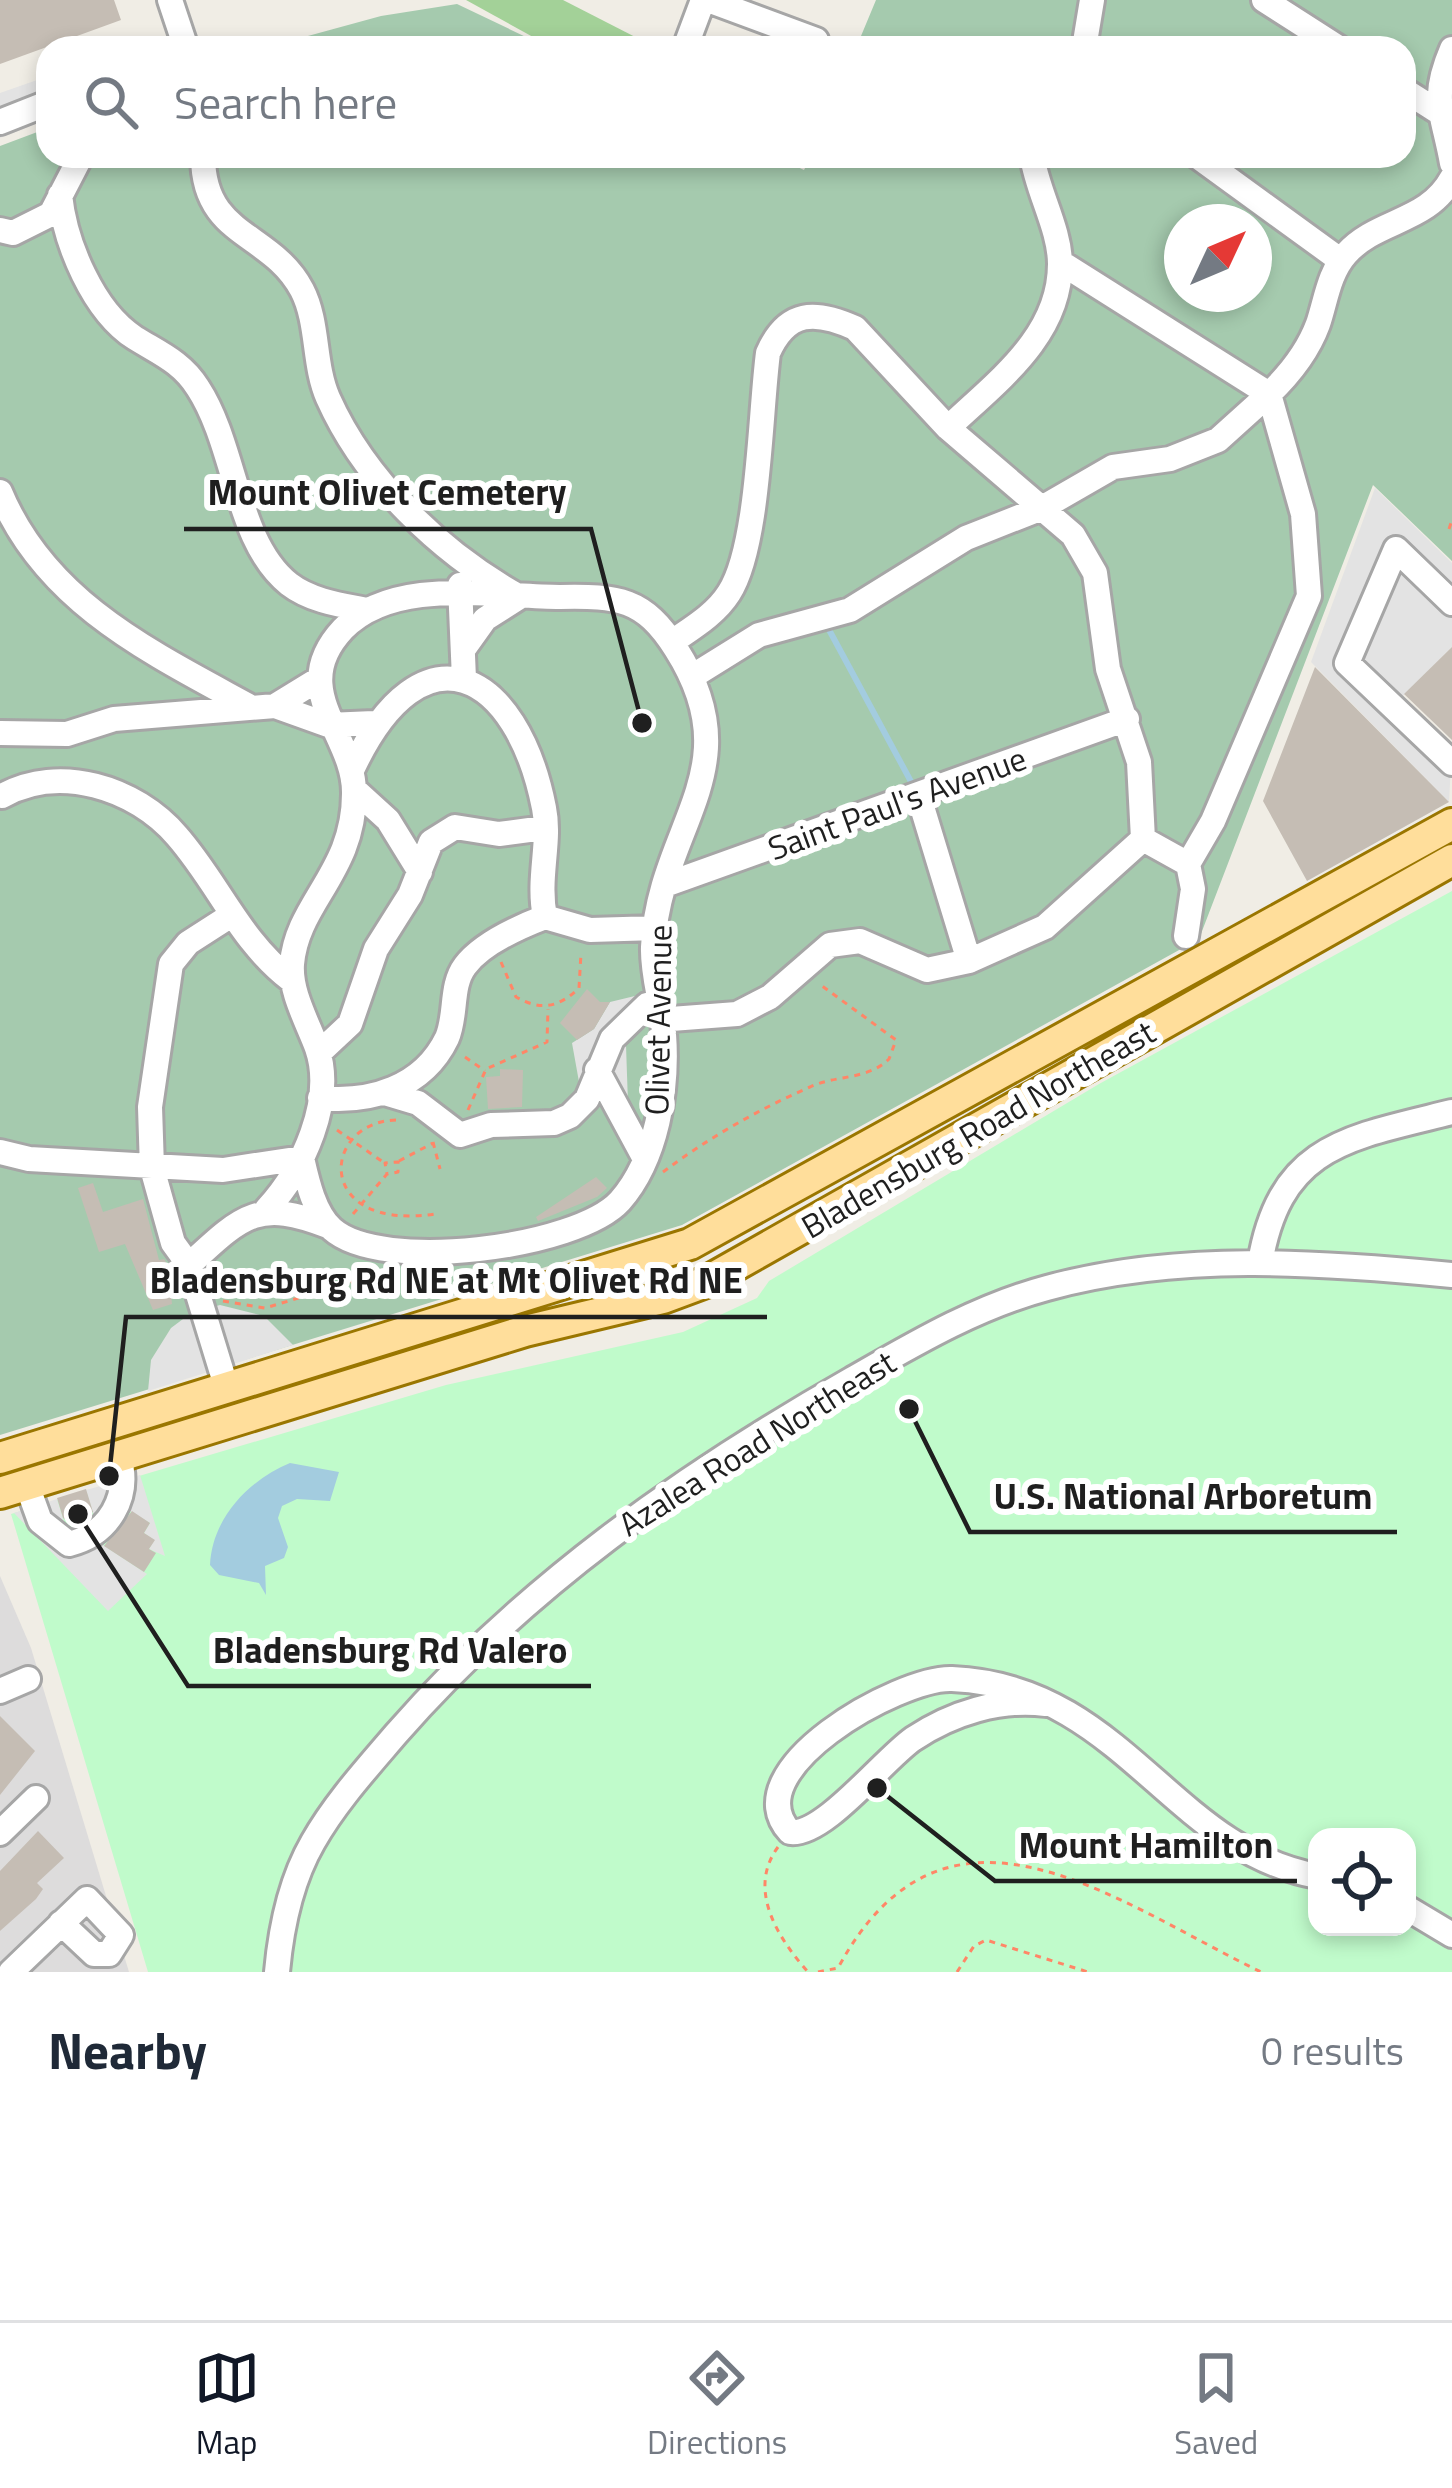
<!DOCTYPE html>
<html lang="en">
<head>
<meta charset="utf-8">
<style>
  :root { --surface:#fff; --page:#f6f6f7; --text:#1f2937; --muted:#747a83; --line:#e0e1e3; --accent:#111827 }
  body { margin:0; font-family:"Titillium Web",sans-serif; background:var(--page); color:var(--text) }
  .controls { position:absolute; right:36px; bottom:36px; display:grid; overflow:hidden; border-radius:24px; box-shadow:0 6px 18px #0003 }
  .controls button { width:108px; height:108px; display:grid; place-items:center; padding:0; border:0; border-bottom:3px solid var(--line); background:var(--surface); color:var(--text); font:60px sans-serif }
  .compass { position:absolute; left:1164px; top:204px; width:108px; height:108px; border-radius:50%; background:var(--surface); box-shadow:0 6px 18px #0003; rotate:46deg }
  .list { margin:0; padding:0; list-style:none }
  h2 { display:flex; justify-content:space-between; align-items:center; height:156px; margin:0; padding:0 48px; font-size:51px }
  h2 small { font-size:39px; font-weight:400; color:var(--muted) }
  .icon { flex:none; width:66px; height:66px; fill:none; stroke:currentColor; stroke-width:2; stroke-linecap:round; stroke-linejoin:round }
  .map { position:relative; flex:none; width:1452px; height:1972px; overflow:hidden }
  .search { position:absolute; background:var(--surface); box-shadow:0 6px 18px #0003; left:36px; right:36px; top:36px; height:132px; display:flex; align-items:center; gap:30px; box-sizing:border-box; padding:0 42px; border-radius:36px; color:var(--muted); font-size:45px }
  .sheet { height:348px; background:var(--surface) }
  nav { display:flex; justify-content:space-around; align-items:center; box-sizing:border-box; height:168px; border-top:3px solid var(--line); background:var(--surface); font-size:33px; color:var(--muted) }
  nav a { display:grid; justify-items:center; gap:6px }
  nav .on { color:var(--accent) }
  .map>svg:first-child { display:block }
  .residential { fill:#dddcdc }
  .forest { fill:#a3d198 }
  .cemetery { fill:#a5caae; fill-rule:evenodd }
  .park { fill:#c0fbcb; fill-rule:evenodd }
  .parking { fill:#e3e3e3 }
  .water { fill:#a3ccdf }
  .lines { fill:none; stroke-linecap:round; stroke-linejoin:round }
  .stream { stroke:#a3ccdf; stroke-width:6 }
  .building { fill:#c5bdb4 }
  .minor-casing { stroke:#a6a6a6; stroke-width:30 }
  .major-casing { stroke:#9a7600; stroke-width:36 }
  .path { stroke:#ff8667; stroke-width:3; stroke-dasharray:6 6; stroke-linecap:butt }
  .minor { stroke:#fff; stroke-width:24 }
  .major { stroke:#ffde9b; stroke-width:30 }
  .labels { text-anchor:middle; stroke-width:12; stroke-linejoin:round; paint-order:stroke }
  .street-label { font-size:33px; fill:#1f1f1f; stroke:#fff }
  .leader { fill:none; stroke:#1f1f1f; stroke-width:4.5 }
  .callout-dot { fill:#1f1f1f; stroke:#fff; stroke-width:4.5 }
  .callout-label { font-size:36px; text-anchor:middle; font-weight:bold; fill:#1f1f1f; stroke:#fff; stroke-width:12; stroke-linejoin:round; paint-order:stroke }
</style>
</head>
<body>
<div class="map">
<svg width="1452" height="1972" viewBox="0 0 1452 1972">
  <rect width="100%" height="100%" fill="#f0ede5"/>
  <path class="residential" d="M0,1576L31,1648L129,1972H0Z"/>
  <path class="forest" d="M466,0H563L645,42L642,48H553Z"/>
  <path class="cemetery" d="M876,0H1452V561L1373,485L1199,939L682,1225L0,1435V146L48,128V156H774L804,170L811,156H1404V48H856ZM1182,222H1254V294H1182Z
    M457,4L549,48H264L381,16Z"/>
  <path class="park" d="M1452,891V1972H148L11,1514L446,1385L683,1332L757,1298L769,1281L1099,1084ZM1317,1837H1407V1927H1317Z"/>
  <path class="parking" d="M48,68V119L0,138V93L40,79L39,72Z
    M1375,488L1452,563V647L1403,696L1452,746L1449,802L1311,662Z
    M639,995L647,1015L626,1045L628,1104L609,1111L581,1093L572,1043L594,1029L610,1002Z
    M220,1305L264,1316L293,1345L148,1391L151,1360L171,1328L191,1313Z
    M140,1475L165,1556L149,1549L154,1540L144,1533L150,1523L126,1509L103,1545L147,1574L108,1611L14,1513L57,1499L69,1538L98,1530L86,1490Z"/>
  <path class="water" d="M290,1463L339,1472L330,1501L297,1499L282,1506L278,1518L288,1547L284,1558L265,1566L266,1595L259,1583L219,1575L210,1565C212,1518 249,1480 290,1463Z"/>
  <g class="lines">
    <path class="stream" d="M827,626L915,789"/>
  </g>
  <path class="building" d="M0,0H114L121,20L0,64Z
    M1452,647V740L1404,694Z
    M1315,667L1449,802L1307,881L1263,801Z
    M587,989L600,1002H610L594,1029L577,1040L560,1023Z
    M500,1069L523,1070L522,1107L488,1109L486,1077L500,1076Z
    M596,1177L607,1188L597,1197L538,1221L536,1217Z
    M93,1183L103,1212L143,1199L159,1260L164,1259L174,1274L169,1275L172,1304L153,1310L125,1244L99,1252L78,1188Z
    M86,1489L93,1512L72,1525L63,1518L57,1498Z
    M132,1511L150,1523L144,1533L155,1540L149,1549L156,1553L144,1572L104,1546Z
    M0,1716L35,1751L0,1795Z
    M38,1831L64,1858L37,1883L43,1889L36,1899L0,1931V1871Z"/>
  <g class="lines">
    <defs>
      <path id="minor" d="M170,0L186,48
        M708,0L816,40L813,48
        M1264,0L1339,48
        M685,48L703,0
        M1084,48L1092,0
        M1452,49C1430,100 1443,113 1452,163
        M1404,90L1437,111
        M0,122L48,103
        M203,156C203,238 271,231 302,290C319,323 313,364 328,398C365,481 440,552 518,596
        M1197,156L1340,260
        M60,195C65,243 93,311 135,338C159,353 182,362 198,388C236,446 236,542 289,584C311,601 341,605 367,610
        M0,230L13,233L51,214L81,156
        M948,428C996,382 1060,337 1060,264C1060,229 1037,191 1032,156
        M0,492C45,601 148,651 247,705
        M460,585L464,679
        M1452,603L1396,549L1347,663L1452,763
        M672,642C692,628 715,615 729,593C759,547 760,413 768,353C787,310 815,310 855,328L948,428L1073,535L1095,573L1108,669L1139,762L1143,839
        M465,647L485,619L518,598
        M693,676L759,635L850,610L966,538L1042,508L1113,467L1170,459L1218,440L1269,394L1060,262
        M275,706L328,725L374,723
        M0,733L67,734L114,719L275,706L319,679
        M353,768C422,621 517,670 544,808C551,842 537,878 545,917
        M354,789L388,820L420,872
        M2,796C59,764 135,787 177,836C219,884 239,940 291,980
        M919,797L969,961
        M1143,839L1188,864L1193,889L1186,936
        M1188,864L1213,821L1309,596L1303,514L1269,394C1290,374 1308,351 1318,324C1326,300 1329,273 1346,254C1377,219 1428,223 1452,178
        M665,885L1127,719
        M545,917L590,930L657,928
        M319,1053L350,1024L376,949L410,895L431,842L455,827L499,834L544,828
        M597,1070L645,1159
        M388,1094L418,1103L460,1135L491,1125L554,1123L570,1116L587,1099L612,1039L647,1005L671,1019L737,1014L770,997L830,945L860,941L927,970L969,961L1045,927L1143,839
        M320,1098C370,1103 423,1088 447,1038C457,1015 450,986 465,966C482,943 519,927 545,917
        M0,1152L29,1159L223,1170L302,1158C307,1180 314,1213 332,1229C381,1273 577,1248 620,1201C657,1159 668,1089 664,1034C663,1005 652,977 653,947C659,825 753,770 676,649C644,598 618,596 560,597C494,597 394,576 343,629C286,690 354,734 354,792C355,872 297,902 292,964C290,992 307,1021 317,1048C335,1100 303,1170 267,1209
        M1260,1263C1280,1145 1347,1138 1452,1112
        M189,1265C243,1215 258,1199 328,1226
        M227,1389L189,1265L173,1243L152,1168L150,1107L171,964L188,943L230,916
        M27,1485L40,1521L69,1544C109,1534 131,1497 119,1457
        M0,1691L28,1679
        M1046,1704C1000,1698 952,1713 913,1739C883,1760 823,1837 790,1832C732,1771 899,1677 952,1679C1122,1686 1171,1850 1317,1876
        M0,1833L36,1798
        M1407,1908L1452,1935
        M11,1972L87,1899L121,1935L109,1954H94L61,1923
        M277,1972C281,1928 291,1880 313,1842C335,1803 367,1768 396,1734C524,1588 682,1476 851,1380C914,1344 976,1307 1047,1288C1178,1252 1318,1262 1452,1275"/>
      <path id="major" d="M0,1458L690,1244L1452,824
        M0,1493L525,1331L663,1298L706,1282L1452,860"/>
    </defs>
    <use href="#minor" class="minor-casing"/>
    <use href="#major" class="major-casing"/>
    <path class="path" d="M1449,529L1452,520
      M501,962L516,997C541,1011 558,1008 579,988L581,953
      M465,1057L485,1071
      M468,1110L486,1069L547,1042L548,1009
      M396,1120C321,1122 313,1232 435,1214
      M337,1130L383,1162
      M433,1142L440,1169
      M399,1161L433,1143
      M663,1172C707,1139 757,1110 810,1087C835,1075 868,1080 889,1059L896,1040L818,983
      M353,1214L387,1174L398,1172V1162L385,1163L387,1174
      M223,1301L265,1308L386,1272
      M778,1847C747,1889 777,1937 808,1972
      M818,1972L838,1968C946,1768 1114,1901 1261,1972
      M957,1972L974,1946L986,1940L1088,1972"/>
    <use href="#minor" class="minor"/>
    <use href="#major" class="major"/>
  </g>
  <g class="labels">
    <g class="street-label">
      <text transform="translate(897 803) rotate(-20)" y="12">Saint Paul's Avenue</text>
      <text transform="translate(658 1020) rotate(-89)" y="12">Olivet Avenue</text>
      <text transform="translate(978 1129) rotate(-30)" y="12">Bladensburg Road Northeast</text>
      <text transform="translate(757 1443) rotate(-32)" y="12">Azalea Road Northeast</text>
    </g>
  </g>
  <path class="leader" d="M642 723L591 529H184M109 1476L126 1317H767M909 1409L970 1532H1397M78 1514L188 1686H591M877 1788L995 1881H1297"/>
  <g class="callout-dot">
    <circle cx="642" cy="723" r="12"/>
    <circle cx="109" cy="1476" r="12"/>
    <circle cx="909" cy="1409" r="12"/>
    <circle cx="78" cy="1514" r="12"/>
    <circle cx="877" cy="1788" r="12"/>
  </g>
  <g class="callout-label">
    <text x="387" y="505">Mount Olivet Cemetery</text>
    <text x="446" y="1293">Bladensburg Rd NE at Mt Olivet Rd NE</text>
    <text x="1183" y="1509">U.S. National Arboretum</text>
    <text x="390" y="1663">Bladensburg Rd Valero</text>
    <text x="1146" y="1858">Mount Hamilton</text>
  </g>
</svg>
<div class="controls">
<button><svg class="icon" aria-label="locate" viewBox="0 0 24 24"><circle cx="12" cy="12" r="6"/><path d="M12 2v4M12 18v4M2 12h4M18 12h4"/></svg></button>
</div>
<svg class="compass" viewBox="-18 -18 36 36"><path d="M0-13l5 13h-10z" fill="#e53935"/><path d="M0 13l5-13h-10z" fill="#747a83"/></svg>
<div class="search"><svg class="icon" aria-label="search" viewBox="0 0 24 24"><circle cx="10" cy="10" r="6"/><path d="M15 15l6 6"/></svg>Search here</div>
</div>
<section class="sheet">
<h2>Nearby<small>0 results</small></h2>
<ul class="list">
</ul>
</section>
<nav>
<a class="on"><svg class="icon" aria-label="map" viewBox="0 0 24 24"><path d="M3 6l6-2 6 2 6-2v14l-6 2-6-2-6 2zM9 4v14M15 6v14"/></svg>Map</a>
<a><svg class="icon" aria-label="directions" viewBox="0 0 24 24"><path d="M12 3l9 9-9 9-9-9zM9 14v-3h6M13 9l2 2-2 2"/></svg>Directions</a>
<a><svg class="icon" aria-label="saved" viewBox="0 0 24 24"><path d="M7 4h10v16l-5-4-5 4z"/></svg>Saved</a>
</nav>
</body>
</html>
